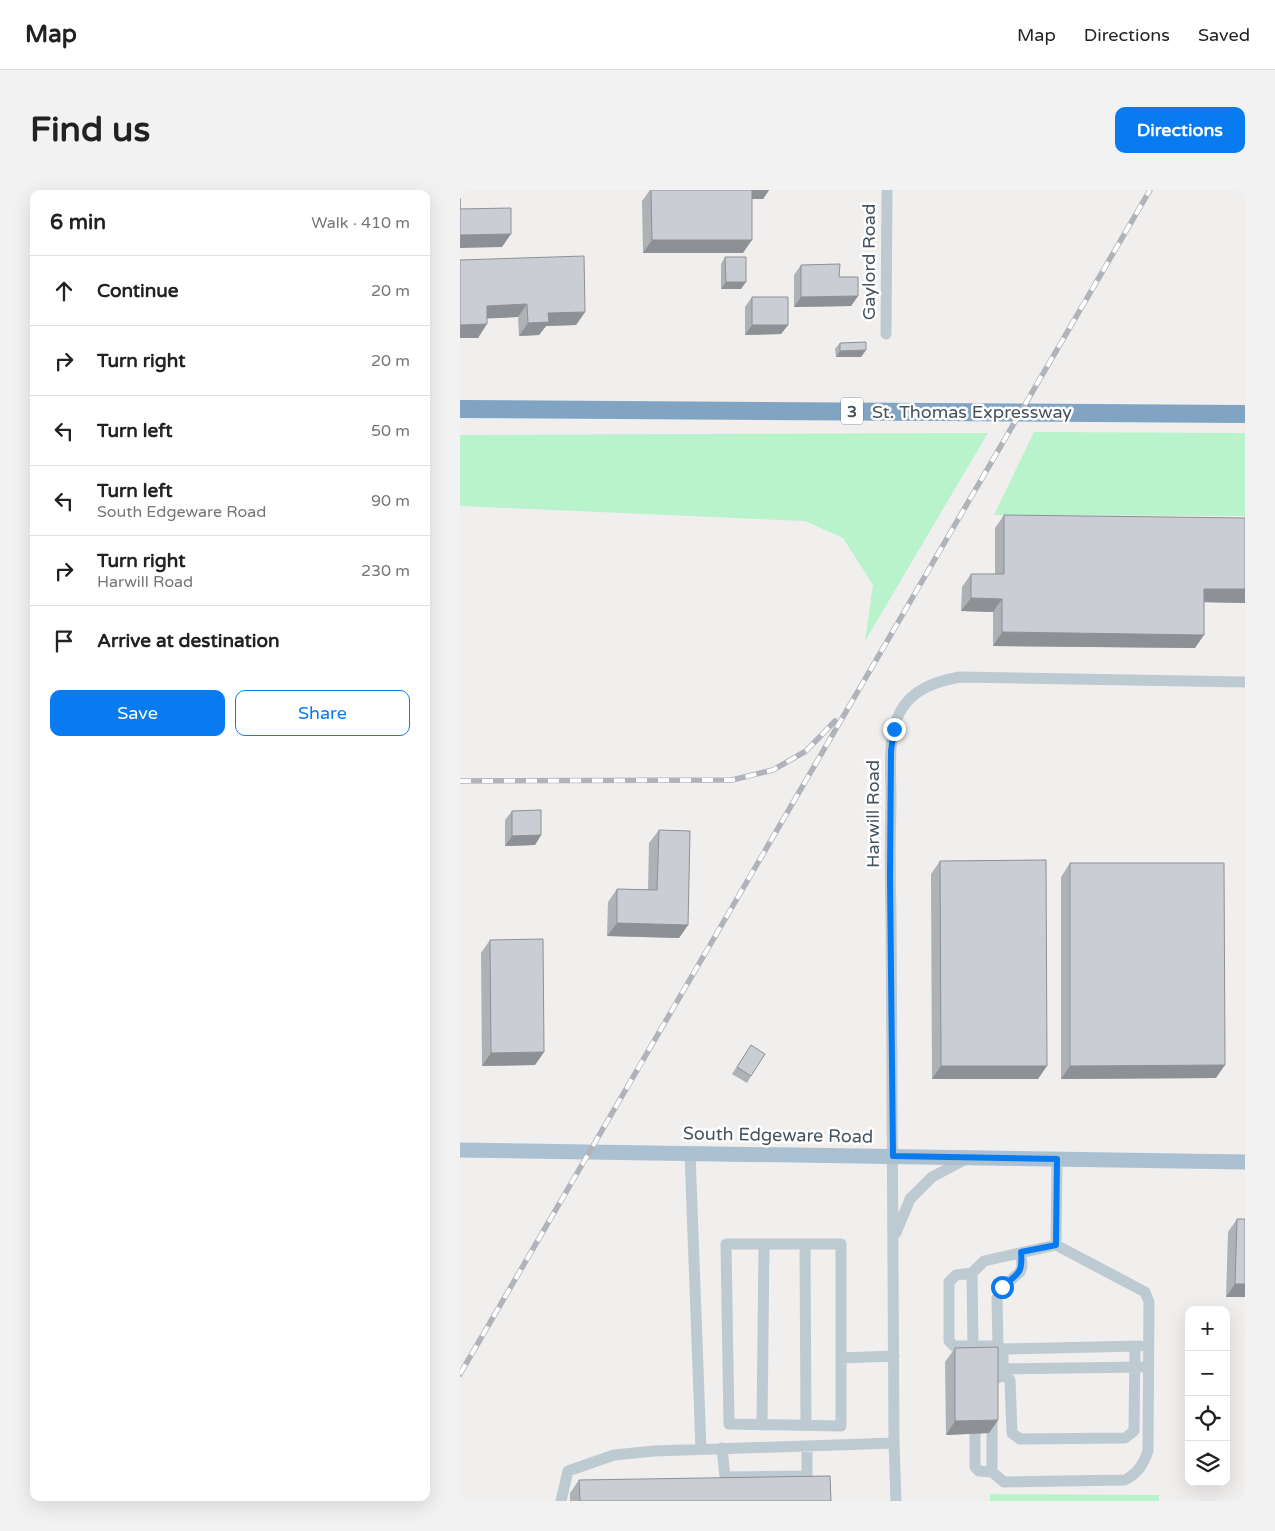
<!DOCTYPE html>
<html lang="en">
<head>
<meta charset="utf-8">
<style>
  :root { --surface:#fff; --page:#f2f2f2; --text:#222; --muted:#767676; --line:#e0e0e0; --accent:#097bf1 }
  body { margin:0; font-family:"Varela Round",sans-serif; background:var(--page); color:var(--text) }
  .controls { position:absolute; right:15px; bottom:15px; display:grid; overflow:hidden; border-radius:10px; box-shadow:0 5px 20px #0002 }
  .controls button { width:45px; height:45px; display:grid; place-items:center; padding:0; border:0; border-bottom:1px solid var(--line); background:var(--surface); color:var(--text); font:25px sans-serif }
  .stop { position:absolute; width:15px; height:15px; margin:-11px; border:4px solid #097bf1; border-radius:50%; background:#fff }
  .stop.end { background:#097bf1; border-color:#fff; box-shadow:0 1px 5px #0008 }
  .list { margin:0; padding:0; list-style:none }
  h2 { display:flex; justify-content:space-between; align-items:center; height:65px; margin:0; padding:0 20px; font-size:21px }
  h2 small { font-size:16px; font-weight:400; color:var(--muted) }
  .list li { display:grid; grid-template-columns:32px 1fr auto; gap:15px; align-items:center; box-sizing:border-box; height:70px; padding:0 20px; border-top:1px solid var(--line) }
  .list b { display:block; font-size:19px; white-space:nowrap }
  .list p { margin:0; font-size:16px; white-space:nowrap; color:var(--muted) }
  .list em { font-size:16px; font-style:normal; color:var(--muted) }
  .actions { display:flex; gap:10px; padding:15px 20px }
  .actions a { flex:1; padding:11px 0; border:1px solid var(--accent); border-radius:10px; text-align:center; font-size:18px; color:var(--accent) }
  .actions .main { background:var(--accent); color:#fff }
  .icon { flex:none; width:28px; height:28px; fill:none; stroke:currentColor; stroke-width:2; stroke-linecap:round; stroke-linejoin:round }
  .map { position:relative; flex:none; width:785px; height:1311px; overflow:hidden; border-radius:10px }
  header { display:flex; align-items:center; gap:30px; box-sizing:border-box; height:70px; padding:0 25px; background:var(--surface); border-bottom:1px solid var(--line) }
  header strong { font-size:24px }
  nav { display:flex; gap:28px; margin-inline-start:auto; font-size:18px }
  .intro { display:flex; align-items:center; justify-content:space-between; box-sizing:border-box; height:120px; padding:0 30px }
  h1 { margin:0; font-size:35px }
  .button { padding:12px 22px; border-radius:10px; background:var(--accent); color:#fff; font-size:18px; font-weight:700 }
  main { display:flex; gap:30px; padding:0 30px }
  aside { flex:1; background:var(--surface); border-radius:10px; box-shadow:0 5px 20px #0002 }
  .map>svg:first-child { display:block }
  .green { fill:#b8f3cc }
  .lines { fill:none; stroke-linecap:round; stroke-linejoin:round }
  .minor { stroke:#bdcad2; stroke-width:11 }
  .major { stroke:#abc0d0; stroke-width:15 }
  .highway { stroke:#81a4c2; stroke-width:18 }
  .rail-casing { stroke:#b0b4ba; stroke-width:5.5 }
  .rail { stroke:#fff; stroke-width:4; stroke-dasharray:11; stroke-linecap:butt }
  .wall { fill:#aeb1b6 }
  .shaded-wall { fill:#8d9094 }
  .building { fill:#caced4; stroke:#8d9094 }
  .route { stroke:#097bf1; stroke-width:6 }
  .labels { text-anchor:middle; stroke-width:5; stroke-linejoin:round; paint-order:stroke }
  .shield { fill:#fff; stroke:#7d878e; stroke-width:1 }
  .shield-label { font-size:16px; font-weight:bold; fill:#45535e }
  .street-label { font-size:18px; fill:#45535e; stroke:#fff }
</style>
</head>
<body>
<header>
<strong>Map</strong>
<nav><a>Map</a><a>Directions</a><a>Saved</a></nav>
</header>
<div class="intro"><h1>Find us</h1><a class="button">Directions</a></div>
<main>
<aside>
<h2>6 min<small>Walk · 410 m</small></h2>
<ul class="list">
<li><svg class="icon" aria-label="ahead" viewBox="0 0 24 24"><path d="M12 20V5M6 11l6-6 6 6"/></svg><div><b>Continue</b></div><em>20 m</em></li>
<li><svg class="icon" aria-label="right" viewBox="0 0 24 24"><path d="M7 20v-9h11M14 6l5 5-5 5"/></svg><div><b>Turn right</b></div><em>20 m</em></li>
<li><svg class="icon" aria-label="left" viewBox="0 0 24 24"><path d="M17 20v-9H6M10 6l-5 5 5 5"/></svg><div><b>Turn left</b></div><em>50 m</em></li>
<li><svg class="icon" aria-label="left" viewBox="0 0 24 24"><path d="M17 20v-9H6M10 6l-5 5 5 5"/></svg><div><b>Turn left</b><p>South Edgeware Road</p></div><em>90 m</em></li>
<li><svg class="icon" aria-label="right" viewBox="0 0 24 24"><path d="M7 20v-9h11M14 6l5 5-5 5"/></svg><div><b>Turn right</b><p>Harwill Road</p></div><em>230 m</em></li>
<li><svg class="icon" aria-label="arrive" viewBox="0 0 24 24"><path d="M6 21V4h12l-3 4 3 4H6"/></svg><div><b>Arrive at destination</b></div></li>
</ul>
<div class="actions"><a class="main">Save</a><a>Share</a></div>
</aside>
<div class="map">
<svg width="785" height="1311" viewBox="0 0 785 1311">
  <rect width="100%" height="100%" fill="#f1eeee"/>
  <path class="green" d="M574,242L785,243V326L534,325Z
    M528,243L405,451L413,395L383,348L345,331L0,316V245Z
    M530,1304L699,1305V1311H530Z"/>
  <g class="lines">
    <path class="minor" d="M426,144L427,0
      M230,963L241,1259
      M436,1043L450,1009L472,987L508,968
      M345,1054L346,1235
      M596,1055L597,969
      M512,1083L513,1156H538L543,1159L680,1156
      M538,1156L537,1108L543,1097L560,1082L562,1076L561,1063
      M543,1159V1185L550,1190L552,1243L560,1249L665,1248L674,1241L675,1156
      M381,1168V1236L269,1234L266,1054H381V1168L434,1166
      M513,1171V1156H494L489,1151V1092L496,1085L512,1083L524,1071L596,1055L685,1102L689,1112L688,1261C683,1275 678,1283 665,1290L544,1292L532,1282V1225
      M543,1179L682,1177
      M531,1199V1191L543,1185
      M302,1235L304,1054
      M515,1243V1277L519,1281L532,1282
      M262,1258L265,1287L347,1286V1256
      M101,1311L108,1281L154,1265L194,1261L434,1253
      M436,1311L434,1253C433,1077 433,900 431,723C430,685 430,648 431,610C431,583 427,546 440,522C452,499 477,491 500,487L785,492"/>
    <path class="major" d="M0,960L785,972"/>
    <path class="highway" d="M0,219L785,224"/>
    <defs>
      <path id="rail" d="M0,591L272,590L313,580L346,561L375,531
        M0,1184L690,0"/>
    </defs>
    <use href="#rail" class="rail-casing"/>
    <use href="#rail" class="rail"/>
  </g>
  <path class="wall" d="M190,0H340H309L303,9H292L283,63H183L182,11Z
    M265,67L281,99H261V74Z
    M0,70L125,122L116,135L86,136L79,145L59,146L58,127L27,128L18,148H0Z
    M341,75L379,87L398,106L391,116L334,117V85Z
    M292,107L328,135L321,144L285,145V117Z
    M380,153L406,160L401,167H376L375,159Z
    M544,325L785,328V413L744,412L735,458L533,456V422L501,421L502,397L511,384H535V338Z
    M52,621L81,645L75,655L45,656V630Z
    M199,640L228,735L219,748L147,746L148,712L157,699L188,700L189,653Z
    M480,671L578,889H472L471,684Z
    M610,673L756,888L601,889V687Z
    M30,750L84,862L75,875L22,876L21,763Z
    M291,855V886L287,893L272,884Z
    M777,1029H785V1107H766L768,1042Z
    M495,1158L538,1230L529,1243L486,1245L485,1172Z
    M119,1290L371,1311H110V1303Z"/>
  <path class="shaded-wall" d="M275,0H340H309L303,9H268Z
    M51,44L42,57L0,58V45Z
    M192,50H292L283,63H183Z
    M266,92H286L281,99H261Z
    M398,106L391,116L334,117L341,107Z
    M67,114L58,127L17,129L27,116Z
    M125,122L116,135L86,136L79,145L59,146L68,133L88,123Z
    M27,134L18,148H0V135Z
    M292,135H328L321,144L285,145Z
    M406,160L401,167H376L380,161Z
    M744,399H785V413L735,412Z
    M511,408L542,409L533,422L501,421Z
    M542,442L744,445L735,458L533,456Z
    M81,645L75,655L45,656L52,646Z
    M157,733L228,735L219,748L147,746Z
    M84,862L75,875L22,876L31,863Z
    M765,875L756,888L601,889L610,876Z
    M481,876H587L578,889H472Z
    M775,1094H785V1107H766Z
    M538,1230L529,1243L486,1245L495,1231Z"/>
  <path class="building" d="M191,0H292V50H192Z
    M0,8V19L51,18V44L0,45Z
    M124,66L125,122L88,123L89,132L68,133L67,114L27,116V134L0,135V70Z
    M265,67H286V92H266Z
    M380,74L379,87H398V106L341,107V75Z
    M292,107H328V135H292Z
    M406,152V160L380,161V153Z
    M544,325L785,328V399H744V445L542,442V409L511,408V384H544Z
    M81,620V645L52,646V621Z
    M199,640L230,641L228,735L157,733V699L197,700Z
    M586,670L587,876H481L480,671Z
    M610,673H764L765,875L610,876Z
    M83,749L84,862L31,863L30,750Z
    M291,855L305,864L291,886L277,877Z
    M777,1029H785V1094H775Z
    M538,1157V1230L495,1231V1158Z
    M370,1286L371,1311H120L119,1290Z"/>
  <g class="lines">
    <path class="route" d="M434,539L431,561L430,688L433,966L597,969L596,1055L561,1062C563,1084 558,1083 542,1097"/>
  </g>
  <g class="labels">
    <rect class="shield" x="381" y="207.5" width="22" height="27" rx="4"/>
    <g class="shield-label">
      <text x="392" y="227">3</text>
    </g>
    <g class="street-label">
      <text transform="translate(409 72) rotate(-90)" y="6">Gaylord Road</text>
      <text x="512" y="228">St. Thomas Expressway</text>
      <text transform="translate(413 624) rotate(-90)" y="6">Harwill Road</text>
      <text transform="translate(318 945) rotate(1)" y="6">South Edgeware Road</text>
    </g>
  </g>
</svg>
<div class="controls">
<button>+</button>
<button>−</button>
<button><svg class="icon" aria-label="locate" viewBox="0 0 24 24"><circle cx="12" cy="12" r="6"/><path d="M12 2v4M12 18v4M2 12h4M18 12h4"/></svg></button>
<button><svg class="icon" aria-label="layers" viewBox="0 0 24 24"><path d="M12 4l9 5-9 5-9-5zM3 14l9 5 9-5"/></svg></button>
</div>
<div class="stop" style="left:542px;top:1097px"></div>
<div class="stop end" style="left:434px;top:539px"></div>
</div>
</main>
</body>
</html>
